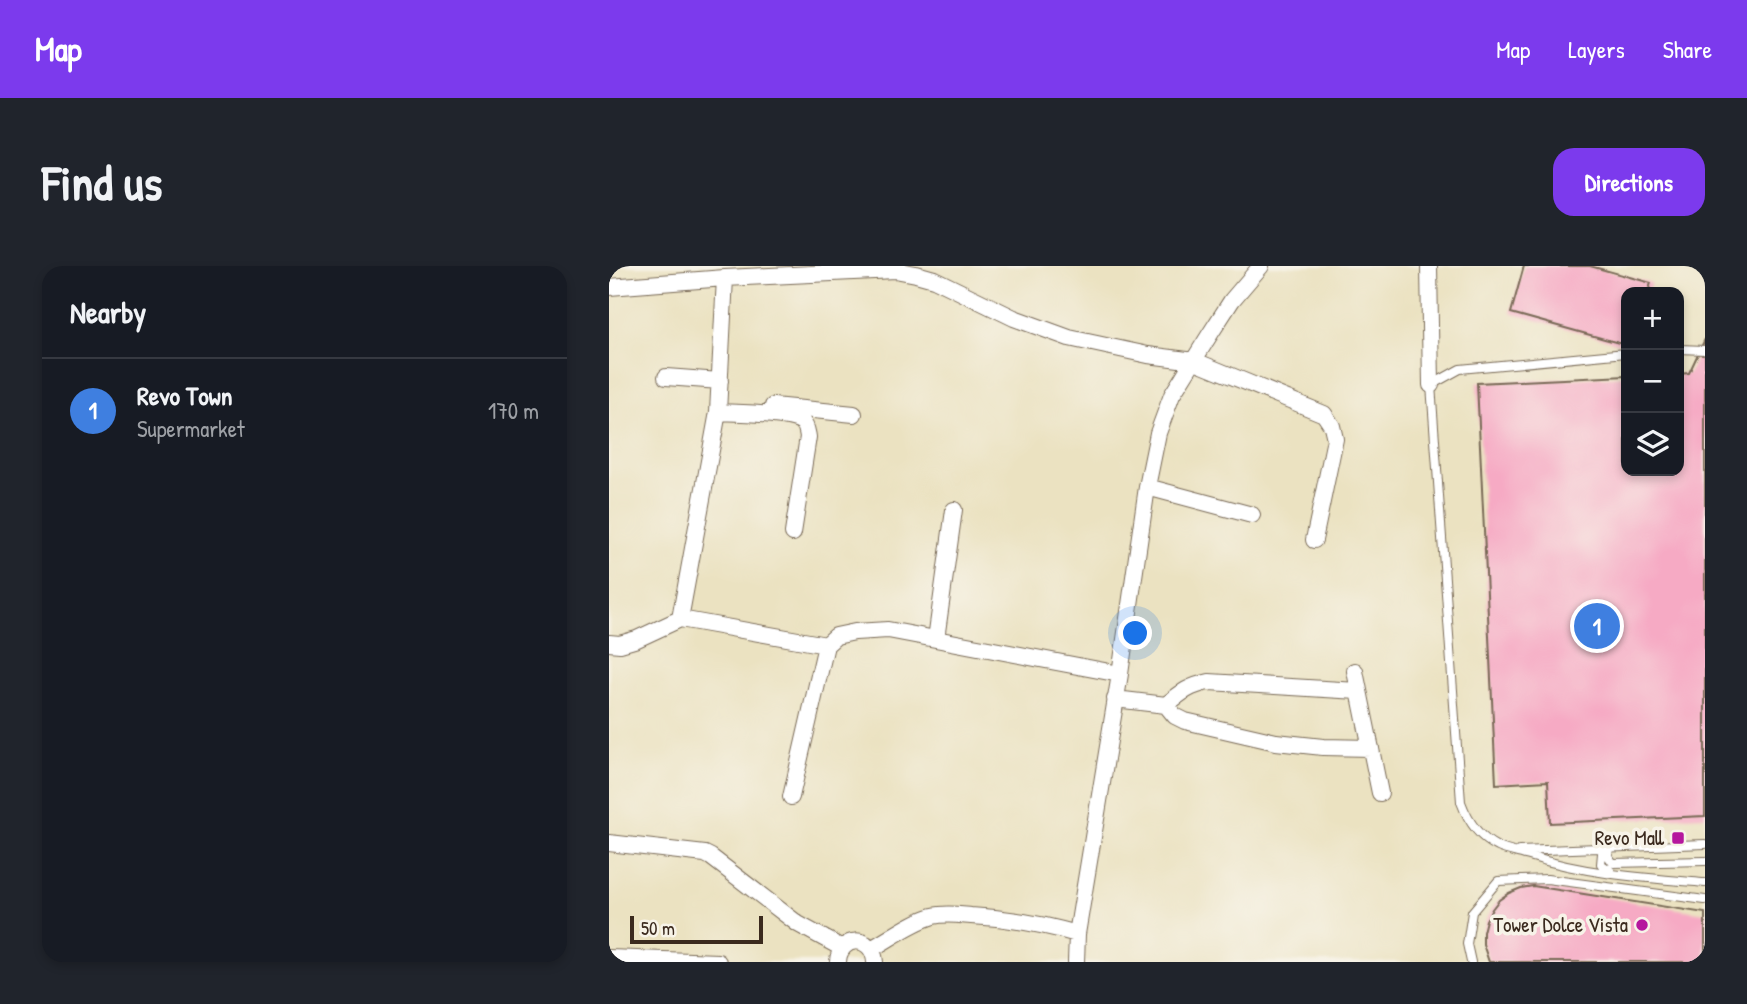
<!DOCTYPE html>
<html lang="en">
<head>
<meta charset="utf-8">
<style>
  :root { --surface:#171b24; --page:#20242c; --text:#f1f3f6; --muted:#9ea1a6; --line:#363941; --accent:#7c3aed }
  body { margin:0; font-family:"Patrick Hand",sans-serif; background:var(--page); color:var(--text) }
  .controls { position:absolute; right:21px; top:21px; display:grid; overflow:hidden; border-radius:14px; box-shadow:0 4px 10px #0003 }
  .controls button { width:63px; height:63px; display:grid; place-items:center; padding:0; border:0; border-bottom:2px solid var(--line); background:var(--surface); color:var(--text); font:35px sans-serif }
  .scale { position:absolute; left:21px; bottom:18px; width:133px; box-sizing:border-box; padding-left:7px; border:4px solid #3b2a1e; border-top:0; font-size:19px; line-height:24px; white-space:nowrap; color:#3b2a1e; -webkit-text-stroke:5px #f7f3e8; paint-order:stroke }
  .you { position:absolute; left:527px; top:368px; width:24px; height:24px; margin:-18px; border:5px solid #fff; border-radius:50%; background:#1a73e8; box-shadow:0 0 0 10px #1a73e833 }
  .badge { display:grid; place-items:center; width:46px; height:46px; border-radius:50%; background:var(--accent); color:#fff; font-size:23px; font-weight:700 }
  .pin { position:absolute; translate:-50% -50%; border:4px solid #fff; box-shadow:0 2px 7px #0006 }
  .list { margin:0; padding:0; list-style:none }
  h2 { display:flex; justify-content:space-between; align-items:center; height:91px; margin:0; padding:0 28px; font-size:30px }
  h2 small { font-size:23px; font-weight:400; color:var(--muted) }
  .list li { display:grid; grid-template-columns:46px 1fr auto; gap:21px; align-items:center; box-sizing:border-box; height:105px; padding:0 28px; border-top:2px solid var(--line) }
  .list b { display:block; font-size:26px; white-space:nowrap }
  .list p { margin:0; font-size:23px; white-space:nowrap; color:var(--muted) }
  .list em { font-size:23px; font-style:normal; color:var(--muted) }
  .icon { flex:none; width:38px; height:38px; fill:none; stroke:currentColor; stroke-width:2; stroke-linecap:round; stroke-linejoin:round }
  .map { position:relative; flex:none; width:1096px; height:696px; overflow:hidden; border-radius:21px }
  header { display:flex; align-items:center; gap:42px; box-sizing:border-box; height:98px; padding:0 35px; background:var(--accent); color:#fff }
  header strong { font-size:33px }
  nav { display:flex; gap:38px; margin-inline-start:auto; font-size:24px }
  .intro { display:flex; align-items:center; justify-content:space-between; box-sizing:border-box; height:168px; padding:0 42px }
  h1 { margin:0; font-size:49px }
  .button { padding:18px 32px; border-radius:21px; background:var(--accent); color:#fff; font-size:24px; font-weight:700 }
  main { display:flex; gap:42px; padding:0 42px }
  aside { flex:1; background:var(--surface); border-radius:21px; box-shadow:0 4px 10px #0003 }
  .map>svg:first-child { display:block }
  .building { fill:#f6aac4 }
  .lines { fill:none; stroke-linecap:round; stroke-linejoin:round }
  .service-casing { stroke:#796a57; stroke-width:10 }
  .minor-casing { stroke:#796a57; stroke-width:18 }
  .service { stroke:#fff; stroke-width:8 }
  .minor { stroke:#fff; stroke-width:16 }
  .poi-dot { fill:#b5179e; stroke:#f7f3e8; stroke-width:2.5 }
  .labels { text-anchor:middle; stroke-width:7; stroke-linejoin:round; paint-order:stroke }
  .poi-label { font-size:21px; fill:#3b2a1e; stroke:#f7f3e8; text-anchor:end }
</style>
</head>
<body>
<header>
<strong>Map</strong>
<nav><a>Map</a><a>Layers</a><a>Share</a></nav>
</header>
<div class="intro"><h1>Find us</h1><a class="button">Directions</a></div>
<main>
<aside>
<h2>Nearby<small></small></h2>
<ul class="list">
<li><span class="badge" style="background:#3f7fe0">1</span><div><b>Revo Town</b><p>Supermarket</p></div><em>170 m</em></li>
</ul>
</aside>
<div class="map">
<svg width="1096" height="696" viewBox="0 0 1096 696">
  <rect width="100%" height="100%" fill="#f7f3e8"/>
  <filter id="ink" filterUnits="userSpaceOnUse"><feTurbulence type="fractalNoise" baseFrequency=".0143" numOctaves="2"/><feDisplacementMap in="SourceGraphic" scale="14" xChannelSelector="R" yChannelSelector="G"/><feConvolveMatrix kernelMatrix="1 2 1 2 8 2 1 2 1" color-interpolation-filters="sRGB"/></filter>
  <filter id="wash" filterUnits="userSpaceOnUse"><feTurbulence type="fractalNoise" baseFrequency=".00686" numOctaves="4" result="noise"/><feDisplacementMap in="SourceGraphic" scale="28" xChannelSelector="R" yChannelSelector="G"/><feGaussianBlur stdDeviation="1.57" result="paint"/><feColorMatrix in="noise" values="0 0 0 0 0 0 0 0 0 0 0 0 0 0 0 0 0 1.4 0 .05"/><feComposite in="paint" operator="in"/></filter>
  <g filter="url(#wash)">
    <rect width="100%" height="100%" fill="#ebe2c1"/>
    <g id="blocks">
      <path class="building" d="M915,0H981L1042,17L1039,26H1017V79L902,47Z
        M1096,73V550L941,557L939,515L887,518L868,117L1017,110V205H1070V108L1080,107Z
        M924,620L1096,647V696H880L874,678V666L877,654L883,643L890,634L900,627L912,622Z"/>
    </g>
  </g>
  <g filter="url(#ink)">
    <use href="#blocks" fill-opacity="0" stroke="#796a57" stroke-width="2"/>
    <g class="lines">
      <defs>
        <path id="service" d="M1070,83L1096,84
          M1017,87L851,103L822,119L852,536C859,555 870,572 889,581C898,585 910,587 920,590C976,608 1037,612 1096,617
          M1000,581L999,590L1004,597L1096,595
          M1000,581L993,587L992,598L1002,605
          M910,585L1096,578
          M862,696L858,678L863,646L889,615L938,613L1096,634"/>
        <path id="minor" d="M820,0L822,119
          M0,21L116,12L286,4L307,8L325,13L405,52L460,72L539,89L586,95L715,148L723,160L726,173L705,274
          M57,111L111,115
          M164,140L245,148
          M109,146C127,147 180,147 193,156C198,160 198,166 199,171L184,267
          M538,221L643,249
          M71,353L109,146L116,12
          M327,373L345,244
          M0,377L11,378L28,373L71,353L217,379L227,370L246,366L279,364L511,408
          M746,405L771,527
          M506,433L557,439L566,450L576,455L667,476L714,481L762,482
          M557,439C573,426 580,420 600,416L749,425
          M182,531L217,379
          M0,577L96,588L102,591L189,658L233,682
          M262,683C282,672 303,656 324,650C337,647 350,649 362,650C398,652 434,658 468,668
          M0,692L109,696
          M229,696C230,669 264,668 266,696
          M467,696L468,668L511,408L538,221L549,167L563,129L603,65L623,34L652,0"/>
      </defs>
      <use href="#service" class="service-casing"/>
      <use href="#minor" class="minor-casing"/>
      <use href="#service" class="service"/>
      <use href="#minor" class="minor"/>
    </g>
  </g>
  <g class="poi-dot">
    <rect x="1062" y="565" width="14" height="14" rx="3.5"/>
    <circle cx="1033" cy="659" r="7"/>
  </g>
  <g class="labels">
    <g class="poi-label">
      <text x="1055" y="579">Revo Mall</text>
      <text x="1019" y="666">Tower Dolce Vista</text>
    </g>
  </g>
</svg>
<div class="controls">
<button>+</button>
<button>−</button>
<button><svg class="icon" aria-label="layers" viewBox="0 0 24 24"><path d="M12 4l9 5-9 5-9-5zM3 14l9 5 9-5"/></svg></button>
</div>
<div class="scale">50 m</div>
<div class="you"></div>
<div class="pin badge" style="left:988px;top:360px;background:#3f7fe0">1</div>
</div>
</main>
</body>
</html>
